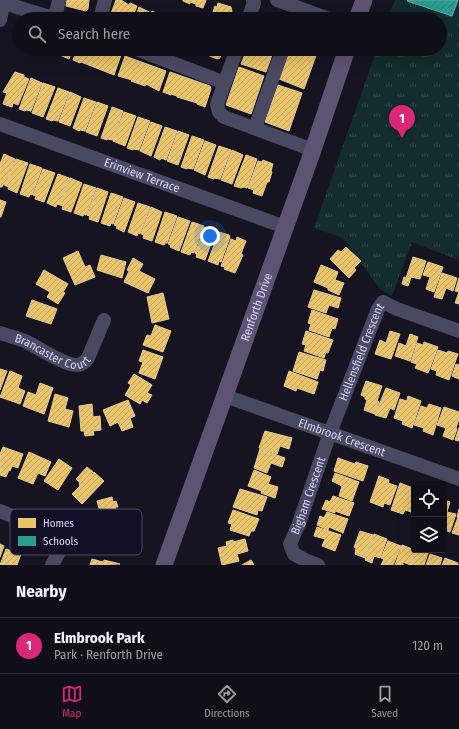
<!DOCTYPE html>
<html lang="en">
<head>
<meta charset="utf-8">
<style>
  :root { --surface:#100f19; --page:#1e1d26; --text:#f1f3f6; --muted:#9c9ca2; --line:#302f38; --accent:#db2777 }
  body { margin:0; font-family:"Fira Sans Condensed",sans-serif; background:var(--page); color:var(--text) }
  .controls { position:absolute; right:12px; bottom:12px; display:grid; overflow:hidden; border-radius:4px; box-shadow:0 4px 16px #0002 }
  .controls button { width:36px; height:36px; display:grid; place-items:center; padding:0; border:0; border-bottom:1px solid var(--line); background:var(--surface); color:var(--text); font:20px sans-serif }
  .you { position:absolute; left:210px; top:236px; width:14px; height:14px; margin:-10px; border:3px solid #fff; border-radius:50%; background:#1a73e8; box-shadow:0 0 0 6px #1a73e833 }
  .badge { display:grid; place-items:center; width:26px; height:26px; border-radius:50%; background:var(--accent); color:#fff; font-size:13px; font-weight:700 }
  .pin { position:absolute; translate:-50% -33px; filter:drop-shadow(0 1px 2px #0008) }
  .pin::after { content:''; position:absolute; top:21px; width:14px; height:12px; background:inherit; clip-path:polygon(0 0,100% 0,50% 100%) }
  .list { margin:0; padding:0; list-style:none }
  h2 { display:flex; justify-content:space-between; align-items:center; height:52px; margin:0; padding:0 16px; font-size:17px }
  h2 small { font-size:13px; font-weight:400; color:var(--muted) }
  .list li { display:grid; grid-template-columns:26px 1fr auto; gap:12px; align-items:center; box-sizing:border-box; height:56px; padding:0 16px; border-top:1px solid var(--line) }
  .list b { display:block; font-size:15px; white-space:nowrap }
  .list p { margin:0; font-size:13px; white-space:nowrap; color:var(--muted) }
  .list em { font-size:13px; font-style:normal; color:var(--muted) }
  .icon { flex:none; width:22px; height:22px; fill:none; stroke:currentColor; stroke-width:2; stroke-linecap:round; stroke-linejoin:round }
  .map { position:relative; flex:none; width:459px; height:565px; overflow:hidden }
  .search { position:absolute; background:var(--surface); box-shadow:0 4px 16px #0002; left:12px; right:12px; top:12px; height:44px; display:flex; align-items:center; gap:10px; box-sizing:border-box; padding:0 14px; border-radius:22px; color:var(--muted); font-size:15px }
  .sheet { height:108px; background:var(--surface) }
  nav { display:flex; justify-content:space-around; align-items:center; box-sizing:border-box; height:56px; border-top:1px solid var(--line); background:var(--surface); font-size:11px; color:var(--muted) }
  nav a { display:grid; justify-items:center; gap:2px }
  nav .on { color:var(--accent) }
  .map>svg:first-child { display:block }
  .park { fill:url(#park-tufts) }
  .homes { fill:url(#homes-hatch); stroke:#e4c997 }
  .schools { fill:url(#schools-hatch); stroke:#5eaeb1 }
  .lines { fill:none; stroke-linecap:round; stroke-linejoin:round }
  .minor { stroke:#4a4962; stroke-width:14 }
  .major { stroke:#5e5373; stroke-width:17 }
  .labels { text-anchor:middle; stroke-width:4; stroke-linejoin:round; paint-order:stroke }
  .street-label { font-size:12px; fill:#d9d4ff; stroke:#130f26 }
  .key { fill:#130f26; stroke:#4e4a67; stroke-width:1 }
  .key-label { font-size:11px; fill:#d9d4ff }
</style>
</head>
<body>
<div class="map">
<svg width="459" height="565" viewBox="0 0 459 565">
  <defs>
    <pattern id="park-tufts" width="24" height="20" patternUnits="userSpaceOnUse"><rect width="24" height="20" fill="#132c2d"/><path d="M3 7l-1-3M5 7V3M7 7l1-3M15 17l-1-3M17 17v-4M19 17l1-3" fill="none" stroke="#354a4c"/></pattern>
    <pattern id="homes-hatch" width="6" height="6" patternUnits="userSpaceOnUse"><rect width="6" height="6" fill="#e9c46a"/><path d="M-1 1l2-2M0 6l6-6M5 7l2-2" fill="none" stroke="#bfa362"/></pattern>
    <pattern id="schools-hatch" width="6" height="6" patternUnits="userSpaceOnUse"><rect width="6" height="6" fill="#2a9d8f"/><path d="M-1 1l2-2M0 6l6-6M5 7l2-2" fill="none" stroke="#31817b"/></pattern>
  </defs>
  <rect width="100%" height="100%" fill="#161421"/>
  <path class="park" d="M395,0H459V257L458,260L412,242L392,296L379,288L343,238L314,228L377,49H440V19H388Z"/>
  <path class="homes" d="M67,0H89L88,9L86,11L66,6Z
    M116,0H121L129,5L130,3L137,6L132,19H109Z
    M183,0H206L203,8L196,6V4L190,2V4L183,1Z
    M218,3L231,7L232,11L230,19H213L214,15H212L215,6L217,7Z
    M139,7L151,13L152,11L159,14L157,19H135Z
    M162,15L168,17L169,19H160Z
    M46,49H73L69,59L55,53V54L47,51L48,50Z
    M77,49H108L121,55L114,75L81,62L80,63L73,60Z
    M200,49H222L220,53L221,55L220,58L217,59L205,54V55L199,53Z
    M247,49H274L266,72L241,64Z
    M290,49L318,50L304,89L279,79Z
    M125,56L166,71L159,91L146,84L145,86L131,81L132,80L118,76Z
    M239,67L264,76L251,114L226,105Z
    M15,72L24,75V77L29,79L18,105L13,103L12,107L3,104L7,93L3,92Z
    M170,72L210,86L211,89L205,107L197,104V103L177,97V96L171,94V95L163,92Z
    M31,78L42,83L31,111L26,110L25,111L19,109Z
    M43,83L55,87L43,117L32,113Z
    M278,85L302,93L289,131L265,122Z
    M58,88L69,92L58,121L53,120L52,121L46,119Z
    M70,92L81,97L70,126L59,122Z
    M84,98L96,102L85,131L80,130L79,131L73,128Z
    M97,102L108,106L97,136L86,132Z
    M112,107L123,111L113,140L107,139V140L101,138Z
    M124,112L136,116L125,146L113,141Z
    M138,117L150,121L139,150L133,149V150L127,148Z
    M151,122L162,126L151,156L140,151Z
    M165,127L177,131L166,160L161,158L160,160L154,157Z
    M178,131L189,135L178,165L167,161Z
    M192,136L204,140L193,169L187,168V169L181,167Z
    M205,141L216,145L205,175L194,170Z
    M219,146L231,150L220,179L214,178V179L208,177Z
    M232,150L243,155L232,184L221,180Z
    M4,154L15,159L6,186L3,184L2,187H0V164Z
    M246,155L257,159L247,188L244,187L241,188L234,186Z
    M16,159L28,163L17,193L8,189L9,187L6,186Z
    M263,160L273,164L271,171L272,172L269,182H267L262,196L253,193L254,190L248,188L258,161L262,162Z
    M30,164L42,168L32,195L30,194L29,197L20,194Z
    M43,169L55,173L44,202L35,199L36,196L33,195Z
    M58,174L69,178L60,205L57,204L56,207L47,203Z
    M70,178L82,183L71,212L62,209L63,206L60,205Z
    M84,184L96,188L86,215L84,214L83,216L74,213Z
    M97,188L108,192L98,222L89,219L90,216L87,215Z
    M111,193L123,197L113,224L111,223L110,226L101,223Z
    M124,198L135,202L124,232L116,228L117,226L114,225Z
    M0,200L6,202L1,217H0Z
    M138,203L150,207L140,234L138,233L137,236L128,232Z
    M151,207L162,212L152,241L143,238L144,235L141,234Z
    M165,212L177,216L167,243H165L164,245L155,242Z
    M178,217L190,221L179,251L170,247L171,245L168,244Z
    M192,222L204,226L194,253L191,252L190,255L181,252Z
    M205,227L216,231L205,260L196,257L197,254L195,253Z
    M219,232L229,235L230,237L221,262L219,261L218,265L208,261Z
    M237,237L246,241L241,254L243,255L235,273L224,269L225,267L221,266L231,239L236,241Z
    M346,247L361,261L354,268L356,270L349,278L330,259L338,250L341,252Z
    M78,251L85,267L90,265L95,277L75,285L63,258Z
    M101,255L126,262L122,278L97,270Z
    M413,257L426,261L420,279L411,277L408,286L402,284L404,277L406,278Z
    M133,258L143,264L139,271L155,279L148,293L124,282L129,271L127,270Z
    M428,262L443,267L434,292L426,289L430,277L423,275Z
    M321,265L338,272L335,280L344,283L339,295L328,290V288L314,282Z
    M44,270L68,284L63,292L65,293L58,304L47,297L50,292L36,284Z
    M442,273L457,278L453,291L446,288L442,299L434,297Z
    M459,278V304L455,303L459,292L455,291Z
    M314,290L341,298L338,308L329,305L326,313L308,307Z
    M163,293L169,319L152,323L147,297Z
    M32,300L57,309L51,324L26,316Z
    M312,310L338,319L335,329L332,328L329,337L309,330L311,324L308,323Z
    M155,325L171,331L163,352L143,345L147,335L151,336Z
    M306,331L333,340L328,353L326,352L324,358L304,351L306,345L302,344Z
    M390,331L400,334L391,359L375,354L380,340L386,343Z
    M410,334L418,337L410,361L395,356L399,343L406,346Z
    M424,342L438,347L428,373L415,368L417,364L411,362L417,343L423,345Z
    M143,350L163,357L155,379L139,373L143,362L139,361Z
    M438,350L447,353L448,351L458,354L449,380L436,375L437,371L431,369Z
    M299,352L326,360L323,371L320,370L317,379L293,371Z
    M456,364L459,365V379L452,376Z
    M0,369L7,371L0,390Z
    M10,371L22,376L18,388L25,391L20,404L0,397Z
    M289,371L318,382L314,394L297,388L296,391L284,386Z
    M134,374L152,385L147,393L152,395L147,403L142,400L140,404L125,395L131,385L128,383Z
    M366,381L382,386L377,401L379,402L375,414L364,410L367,400L365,399V397L361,395Z
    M40,383L53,388L44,414L23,406L28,392L36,395Z
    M386,388L400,393L394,410L390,408L386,418L375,415Z
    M55,394L68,398L65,409L73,411L69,427L48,421Z
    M408,396L421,401L412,428L402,424L403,421L394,418L400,399L407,401Z
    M128,400L135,416L130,418L133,427L122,431L118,422L110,426L103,410Z
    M92,404L93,417L100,416L101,430L93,431L94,435L85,436L84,431H81L79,406Z
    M429,404L441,408L433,435L423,431L424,428L414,425L421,406L427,408Z
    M444,407L459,412V419L456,428L457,429L453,440L443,436L446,428L437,425Z
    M459,428V441L455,440Z
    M265,431L292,438L289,449L280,446L277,454L259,448Z
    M3,447L23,454L18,468L12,466L10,471L9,470L6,477L0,475V454Z
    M260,449L285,458L282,467L271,463L267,473L254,468Z
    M29,452L51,462L45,476L38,473L33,484L18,478Z
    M338,458L355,464L356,462L368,466L363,481L334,471Z
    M59,459L72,468L58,490L44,481Z
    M87,467L93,472L91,474L92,475L94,472L104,481L82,504L72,494L80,486L79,484L80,483L76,479Z
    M254,470L271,477L268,484L278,487L275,498L261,493L262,491L248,486Z
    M335,473L359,482L352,501L339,496L342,486L332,481Z
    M379,476L389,480L388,483L397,486L390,505L384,503L383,507L370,502Z
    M400,483L413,488L412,491L414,492V503L411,512L405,510L403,514L391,510Z
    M240,489L267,497L262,511L258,510L257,515L233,507Z
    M333,496L354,503L349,516L335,511V513L322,509L326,500L330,502Z
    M112,497L113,502L116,501L118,507H115L119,518L98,524L95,514L100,512L97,501Z
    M444,500L450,502L447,512L456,514L450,532L444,530Z
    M459,509V535L452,533L458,517H457Z
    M233,510L259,519L254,531H251L249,536L230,530L232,524L228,523Z
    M327,512L348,519L343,533L329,527L328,530L317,525L320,516L324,518Z
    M317,527L341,535L335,551L322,546L325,539L314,536Z
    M360,531L373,535L365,558L355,554L356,548L354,547Z
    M374,534L387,539L380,558L374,556L372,563L365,560Z
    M245,539L248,551L237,554L239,561L222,565L218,548L227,546L226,542L233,540V542Z
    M388,541L401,546L393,565H381L384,559L381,558Z
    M0,544L4,546L0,557Z
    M402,545L415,550L410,565L403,562V565H395Z
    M6,549L21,554L17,565H0Z
    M416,550L428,553L424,565H410Z
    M430,554L442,558L440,565H426Z
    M445,558L458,563L457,565H459H442Z
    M92,559L103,562L104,560L120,564L90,565Z
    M251,560L254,565H242Z"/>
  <path class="schools" d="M408,0H458L452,16L407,1Z"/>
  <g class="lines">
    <g class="minor">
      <path d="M277,0L329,19"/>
      <path d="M4,3L56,19"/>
      <path d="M55,18L59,0"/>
      <path d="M100,19L105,0"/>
      <path d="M248,19L254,3L253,0"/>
      <path d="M0,20L4,0"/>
      <path d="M136,49L225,83"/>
      <path d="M237,49L217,104L219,112L224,117L313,150"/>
      <path id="s1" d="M0,124L285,227"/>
      <path d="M255,128L283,49"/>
      <path id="s2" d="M0,333C9,336 18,338 27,342C39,348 65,366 78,365C83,364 85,362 88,358L104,320"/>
      <path id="s3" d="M225,396L459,479"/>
      <path d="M0,511L12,516L33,518L48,524L60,536V550L52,565"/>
      <path id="s4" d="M318,565L305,560L294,554L290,544L298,526L330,433L378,309L383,302L397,309L459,331"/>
    </g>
    <g class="major">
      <path d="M357,19L364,0"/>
      <path id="s5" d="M164,565L313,150L347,49"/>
    </g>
  </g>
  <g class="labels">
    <g class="street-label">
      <text dy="4" stroke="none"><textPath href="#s1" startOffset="151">Erinview Terrace</textPath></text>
      <text dy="4" stroke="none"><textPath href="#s5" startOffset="274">Renforth Drive</textPath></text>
      <text dy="4" stroke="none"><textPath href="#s2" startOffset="57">Brancaster Court</textPath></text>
      <text dy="4" stroke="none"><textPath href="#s4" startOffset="242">Hellensfield Crescent</textPath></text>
      <text dy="4" stroke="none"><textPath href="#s3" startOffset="124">Elmbrook Crescent</textPath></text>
      <text dy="4" stroke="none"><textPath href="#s4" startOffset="89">Bigham Crescent</textPath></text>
    </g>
  </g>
  <rect x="10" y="509" width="132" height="46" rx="6" class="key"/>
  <rect x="18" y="518" width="18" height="10" fill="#e9c46a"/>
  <rect x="18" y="536" width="18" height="10" fill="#2a9d8f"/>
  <g class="key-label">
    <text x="43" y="527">Homes</text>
    <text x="43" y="545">Schools</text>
  </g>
</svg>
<div class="controls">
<button><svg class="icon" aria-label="locate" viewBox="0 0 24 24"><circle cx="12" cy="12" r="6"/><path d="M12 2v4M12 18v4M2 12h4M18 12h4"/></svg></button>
<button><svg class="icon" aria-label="layers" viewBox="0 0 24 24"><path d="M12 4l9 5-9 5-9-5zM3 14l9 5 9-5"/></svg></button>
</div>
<div class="you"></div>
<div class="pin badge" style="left:402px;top:138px">1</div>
<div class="search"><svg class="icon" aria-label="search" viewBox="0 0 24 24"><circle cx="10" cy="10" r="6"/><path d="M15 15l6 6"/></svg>Search here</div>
</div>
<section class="sheet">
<h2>Nearby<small></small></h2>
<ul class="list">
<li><span class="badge">1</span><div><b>Elmbrook Park</b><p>Park · Renforth Drive</p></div><em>120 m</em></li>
</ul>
</section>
<nav>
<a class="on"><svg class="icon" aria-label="map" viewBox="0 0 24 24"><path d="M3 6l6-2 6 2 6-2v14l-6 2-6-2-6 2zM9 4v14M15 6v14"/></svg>Map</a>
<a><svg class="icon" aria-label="directions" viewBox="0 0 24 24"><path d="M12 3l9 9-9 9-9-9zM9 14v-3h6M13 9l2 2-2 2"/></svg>Directions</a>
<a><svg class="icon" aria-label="saved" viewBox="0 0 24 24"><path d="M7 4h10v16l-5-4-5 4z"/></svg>Saved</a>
</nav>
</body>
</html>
